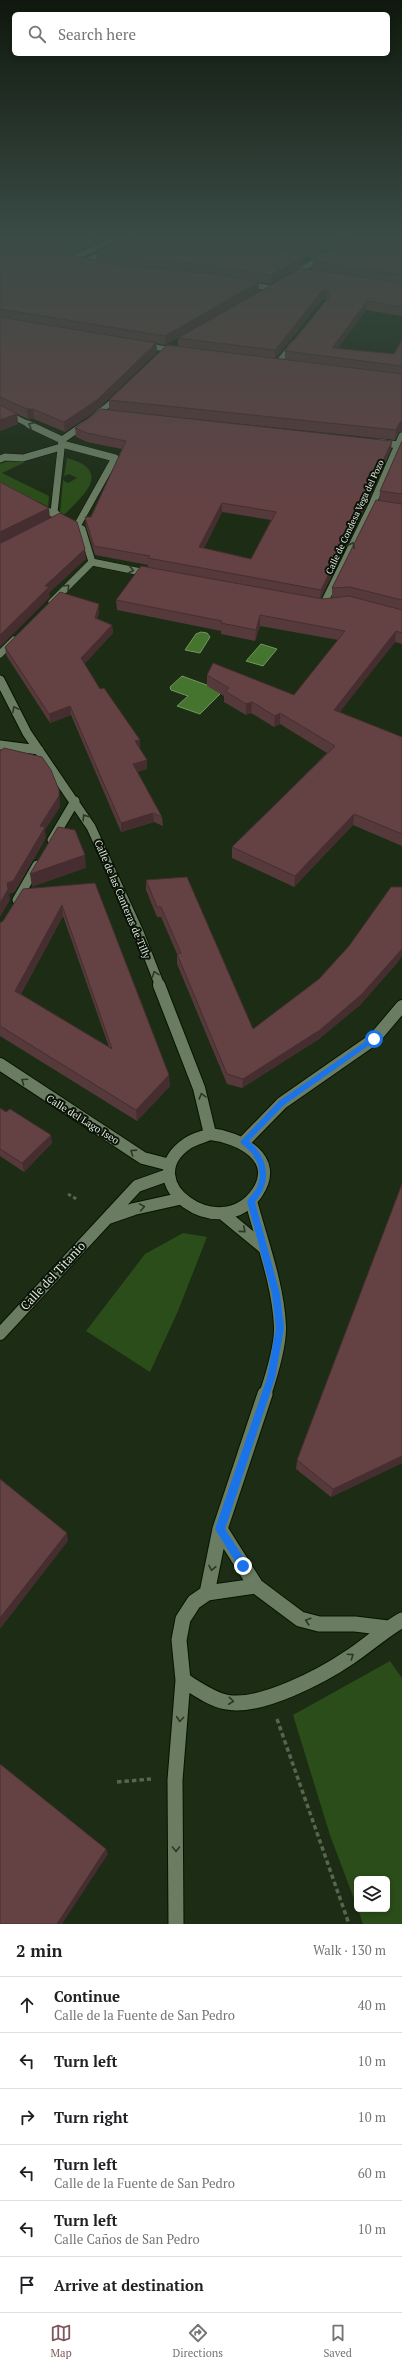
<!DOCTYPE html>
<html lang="en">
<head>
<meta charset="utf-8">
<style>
  :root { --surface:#fff; --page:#f2f2f2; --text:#202124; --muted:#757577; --line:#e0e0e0; --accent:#7f575c }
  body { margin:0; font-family:"PT Serif",serif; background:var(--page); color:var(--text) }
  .controls { position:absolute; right:12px; bottom:12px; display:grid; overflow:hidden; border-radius:6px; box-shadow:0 2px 6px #0003 }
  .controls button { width:36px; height:36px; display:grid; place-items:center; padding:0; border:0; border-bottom:1px solid var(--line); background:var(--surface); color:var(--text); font:20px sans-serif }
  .stop { position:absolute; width:12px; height:12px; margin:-9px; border:3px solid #1a73e8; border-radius:50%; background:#fff }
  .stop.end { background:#1a73e8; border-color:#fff; box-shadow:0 1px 4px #0008 }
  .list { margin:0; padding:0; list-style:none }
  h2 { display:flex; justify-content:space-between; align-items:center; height:52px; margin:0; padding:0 16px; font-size:17px }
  h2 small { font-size:13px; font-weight:400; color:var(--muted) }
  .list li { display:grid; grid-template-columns:26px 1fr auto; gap:12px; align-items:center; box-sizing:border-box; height:56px; padding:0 16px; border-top:1px solid var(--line) }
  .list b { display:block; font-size:15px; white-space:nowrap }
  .list p { margin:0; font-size:13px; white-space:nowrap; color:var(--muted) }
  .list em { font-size:13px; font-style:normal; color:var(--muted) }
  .icon { flex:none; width:22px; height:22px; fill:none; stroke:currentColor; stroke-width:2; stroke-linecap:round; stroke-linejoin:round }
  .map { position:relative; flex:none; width:402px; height:1924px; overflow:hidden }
  .search { position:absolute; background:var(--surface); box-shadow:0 2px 6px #0003; left:12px; right:12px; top:12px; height:44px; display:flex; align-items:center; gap:10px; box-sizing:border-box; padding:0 14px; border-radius:6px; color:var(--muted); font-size:15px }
  .sheet { height:388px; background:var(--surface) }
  nav { display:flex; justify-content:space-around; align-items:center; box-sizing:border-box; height:56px; border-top:1px solid var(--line); background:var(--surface); font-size:11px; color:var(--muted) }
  nav a { display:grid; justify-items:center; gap:2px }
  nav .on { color:var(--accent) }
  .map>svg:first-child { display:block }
  .green { fill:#2b4d19 }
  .water { fill:#44742d; stroke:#729761 }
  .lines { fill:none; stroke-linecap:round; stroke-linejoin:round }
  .minor-far4-casing { stroke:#061401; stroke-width:6 }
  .minor-far3-casing { stroke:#061401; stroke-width:8 }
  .minor-far2-casing { stroke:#061401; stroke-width:11 }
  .minor-far1-casing { stroke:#061401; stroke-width:14 }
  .minor-casing { stroke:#061401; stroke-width:17 }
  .path-far1 { stroke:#576551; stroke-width:3; stroke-dasharray:3.5 2.5; stroke-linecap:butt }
  .path { stroke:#576551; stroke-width:3.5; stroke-dasharray:4.5 3; stroke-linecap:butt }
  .minor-far4 { stroke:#6a7d62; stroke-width:5.5 }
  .minor-far3 { stroke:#6a7d62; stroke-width:7 }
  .minor-far2 { stroke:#6a7d62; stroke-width:9 }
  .minor-far1 { stroke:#6a7d62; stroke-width:12 }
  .minor { stroke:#6a7d62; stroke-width:15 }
  .wall { fill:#56393a; fill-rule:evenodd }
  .shaded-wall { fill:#462e30 }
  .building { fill:#644244; stroke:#462e30; fill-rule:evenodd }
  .oneway { stroke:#2c3728 }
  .route { fill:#1a73e8 }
  .labels { text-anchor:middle; stroke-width:4; stroke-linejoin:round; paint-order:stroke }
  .far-street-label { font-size:9px; fill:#dee9da; stroke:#0b1208 }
  .street-label { font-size:10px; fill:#dee9da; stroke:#0b1208 }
  .near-street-label { font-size:12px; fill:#dee9da; stroke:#0b1208 }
</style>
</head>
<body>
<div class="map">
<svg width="402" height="1924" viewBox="0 0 402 1924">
  <rect width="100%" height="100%" fill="#1c2c15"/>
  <path class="green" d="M67,458C112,470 85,494 65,514H60L63,480L68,483L77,478L69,474L64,476Z
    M13,459L25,462L2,473L49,496L48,509L0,484V464Z
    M183,1233L207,1237L178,1311L150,1372L86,1331L145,1254Z
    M390,1661L402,1678V1924H363L358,1909H387V1879H357V1907L330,1835L293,1715Z"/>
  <path class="water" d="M201,632L207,633L210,637L200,653L185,650L196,634Z
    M261,644L277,649L263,666L246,661Z
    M182,676L223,691L200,714L177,706L188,696L171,690L170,687Z"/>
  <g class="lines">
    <defs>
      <path id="minor-far4" d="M69,260L112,240
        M83,262L128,244L90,235
        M293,275L324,256
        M246,284L269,288
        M144,345L176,351
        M276,365L294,343
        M0,410L30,425
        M84,425L119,396"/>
      <path id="minor-far3" d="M28,424L62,440
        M62,440L85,424
        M378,442L398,445
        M62,444L115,458L77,526
        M0,459L5,457L23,458L61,447
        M38,506L82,529L92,562
        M60,517L54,512L62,440
        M92,562L151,574
        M52,602L92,562
        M323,605L372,505L402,436
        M0,654L14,640"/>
      <path id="minor-far2" d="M0,680L27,733L91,827L138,930L160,986
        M0,745L39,750
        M52,840L75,801
        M17,900L37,865"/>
      <path id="minor-far1" d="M159,985L199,1088L210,1134
        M0,1064L143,1158L170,1165
        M210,1134C239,1137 281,1158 257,1193C220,1246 130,1182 188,1143C194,1139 203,1137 210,1134Z
        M244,1142L282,1103L374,1039L402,1006
        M251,1201C262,1242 278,1284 280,1326C281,1346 271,1377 265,1395
        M223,1214L263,1247
        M108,1218L134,1209L179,1199
        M0,1334L137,1186L168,1175"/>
      <path id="minor" d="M220,1529L256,1586L300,1619L319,1624H355L388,1628
        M207,1593L256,1586
        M183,1680C196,1688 211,1699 226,1702C260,1709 322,1676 350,1657C368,1645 383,1631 402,1620
        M176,1924L175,1780L183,1680L179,1640L183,1619L194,1602L207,1593L220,1529L265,1394"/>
    </defs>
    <use href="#minor-far4" class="minor-far4-casing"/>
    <use href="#minor-far3" class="minor-far3-casing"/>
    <use href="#minor-far2" class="minor-far2-casing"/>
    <use href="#minor-far1" class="minor-far1-casing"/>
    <use href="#minor" class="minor-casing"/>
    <path class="path-far1" d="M68,1194L78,1200"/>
    <path class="path" d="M277,1719L349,1924
      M117,1782L151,1779"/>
    <use href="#minor-far4" class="minor-far4"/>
    <use href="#minor-far3" class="minor-far3"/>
    <use href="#minor-far2" class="minor-far2"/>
    <use href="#minor-far1" class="minor-far1"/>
    <use href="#minor" class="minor"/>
  </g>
  <path class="wall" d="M0,235H98L99,241L70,255L0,240L97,261V252L220,235H356L315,258L305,256V264L270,284L259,282V291L165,345L156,343L157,352L97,410L65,432L34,419H28L17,414L18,424L0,431Z
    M105,235H141L128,240Z
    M402,235V316L366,310L338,348L394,354L402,340V432H399L395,440L109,410V400L178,346V338L312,269L313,261ZM326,299L327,300L285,351V359L276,358L322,300Z
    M75,428L391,449L367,503L320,599H323L332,598V588L379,501L380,491L402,441V644L395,642L339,712L402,737V846L353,825L294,887L232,858V847L327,753L280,724L274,727L251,713L246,715L224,702V696L207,686V675L294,695L338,640L260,626L255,641L221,634V631L117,610L116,600L148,567V565L95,555L86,526L85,517H91L122,449L87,442L76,437ZM222,512L271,520L251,559L204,548Z
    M99,604V613L97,619L112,625L113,633L84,664L100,689L140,749L147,769L137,772L162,817L163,826L154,822L121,832L71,715L50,723L6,655L5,647Z
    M146,880L253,1029L398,962L360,1005L319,1039L242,1088L227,1084L177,964V954L161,917H157L146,890Z
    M95,883L170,1086L137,1121L0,1036V923ZM63,916L109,1047L21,994Z
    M0,1108L52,1143L24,1172L0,1156Z
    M402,1184V1463L331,1497L296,1469L297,1460Z"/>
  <path class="shaded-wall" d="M95,235H98L99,241L70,255L69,246Z
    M128,235H141L128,240Z
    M342,235H356L315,258L316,250Z
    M305,256V264L270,284L271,275Z
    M259,282V291L165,345V336Z
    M327,290L326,299L322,300L275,359V350L322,291Z
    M367,301L366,310L331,357L332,348Z
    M156,343L157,352L97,410L65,432L64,422Z
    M27,409H33L34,419H28Z
    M17,414L18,424L0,431V420Z
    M400,422H402V432H399L395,440L396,430Z
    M392,441L391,449L367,503L320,599L321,590Z
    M222,503V512L199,556V547Z
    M49,508L50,518L0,543V532Z
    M85,549L86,559L49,593L50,597L0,647V635L45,586Z
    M99,604V613L95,626V618Z
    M260,615V626L255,641L256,630Z
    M112,625L113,633L82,667L81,658Z
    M396,631L395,642L333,721L334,710Z
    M252,702L251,713L246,715V704Z
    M70,706L71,715L50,723L49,714Z
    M280,713V724L274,727L275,716Z
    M140,740V749L135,750V741Z
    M147,760V769L133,773V764Z
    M59,790L60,807L45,830L46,838L15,892L9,894L10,900L0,917V903L7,883Z
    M153,813L154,822L121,832V823Z
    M354,814L353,825L294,887L295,876Z
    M85,855L86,868L32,887L30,874Z
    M62,905L63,916L17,1002L15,991Z
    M402,949V956L398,962L360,1005L319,1039L242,1088L243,1079Z
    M169,1075L170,1086L137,1121L136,1110Z
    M51,1135L52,1143L24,1172L22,1163Z
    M402,1456V1463L331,1497L333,1489Z
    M67,1533L68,1541L0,1629V1618Z
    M106,1849L108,1854L62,1924H57Z"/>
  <path class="building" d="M15,235H95L69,246Z
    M142,235H219L305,256L271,275L206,265L124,258L97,252Z
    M255,235H342L316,250Z
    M359,235H402V275L313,261Z
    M0,240L123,266L206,273L259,282L165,336L0,309Z
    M301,268L402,283V307L367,301L332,348L394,354L402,340V366L285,351L329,297L330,293L327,290L322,291L275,350L178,338Z
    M0,317L156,343L97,400L64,422L33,409H27L0,397Z
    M167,345L402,374V422H400L396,430L109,400Z
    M0,405L17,414L0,420Z
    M101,409L392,441L368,494L321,590L148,558L150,556L94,546L85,517H91L126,441L87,433L75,428ZM222,503L276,512L251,559L199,547Z
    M402,441V494L380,491Z
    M0,482L49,508L0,532Z
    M376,500L402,504V600L350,587L332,588Z
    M60,513L77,522L85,549L45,586L49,587L0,635V543H1Z
    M141,566L323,599L349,596L402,610V633L396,631L334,710L402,737V834L354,814L295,876L232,847L335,746L280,713L275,716L252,702L246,704L225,691L229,688L207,675L213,663L294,695L345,631L260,615L256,630L221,623L222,621L116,600Z
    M60,592L99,604L95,618L112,625L81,658L100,689L104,688L140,740L135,741L147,760L133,764L162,817L153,813L121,823L70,706L49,714L5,647Z
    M4,748L42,757L51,770L59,790V796L40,826L45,827L13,881L7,883L8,889L0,903V751Z
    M58,827L75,830L85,855L30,874Z
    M187,877L253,1029L319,979L349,946L391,887H402V949L361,995L320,1030L243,1079L227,1074L177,954L181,953L161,907H157L146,880Z
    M95,883L169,1075L136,1110L0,1026V923L3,921L23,889ZM62,905L112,1049L15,991Z
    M0,1108L6,1112L10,1109L51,1135L22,1163L0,1149Z
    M402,1184V1456L333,1489L297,1460Z
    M0,1479L67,1533L0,1618Z
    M0,1764L106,1849L57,1924H0Z"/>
  <defs><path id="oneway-chevron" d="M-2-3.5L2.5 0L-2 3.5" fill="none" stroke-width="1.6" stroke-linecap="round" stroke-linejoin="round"/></defs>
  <g class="oneway">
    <use href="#oneway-chevron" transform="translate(31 425) rotate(-154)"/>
    <use href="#oneway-chevron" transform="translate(352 545) rotate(-64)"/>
    <use href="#oneway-chevron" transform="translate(131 570) rotate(11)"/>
    <use href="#oneway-chevron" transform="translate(67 587) rotate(-45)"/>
    <use href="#oneway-chevron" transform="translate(15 709) rotate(-117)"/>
    <use href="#oneway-chevron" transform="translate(85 817) rotate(-123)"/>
    <use href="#oneway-chevron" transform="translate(155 974) rotate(-111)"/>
    <use href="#oneway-chevron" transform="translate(24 1081) rotate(-145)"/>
    <use href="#oneway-chevron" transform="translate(202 1096) rotate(-106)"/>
    <use href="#oneway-chevron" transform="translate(133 1152) rotate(-147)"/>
    <use href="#oneway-chevron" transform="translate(142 1207) rotate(-10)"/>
    <use href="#oneway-chevron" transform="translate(243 1230) rotate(40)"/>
    <use href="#oneway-chevron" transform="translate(212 1568) rotate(100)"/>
    <use href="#oneway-chevron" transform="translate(308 1621) rotate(-163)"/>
    <use href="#oneway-chevron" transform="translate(351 1656) rotate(-34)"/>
    <use href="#oneway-chevron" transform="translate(231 1701) rotate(6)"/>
    <use href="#oneway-chevron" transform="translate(180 1719) rotate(95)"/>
    <use href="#oneway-chevron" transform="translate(176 1849) rotate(90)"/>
  </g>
  <linearGradient id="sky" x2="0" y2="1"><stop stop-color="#0f180c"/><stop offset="0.47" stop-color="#3a4b46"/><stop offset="1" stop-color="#3a4b46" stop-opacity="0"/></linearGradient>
  <rect width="402" height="504" fill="url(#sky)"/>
  <path class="route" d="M372,1037L378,1039L284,1105L249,1141C269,1159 272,1181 255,1202L280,1294L284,1328L275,1378L225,1529L247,1563V1569L243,1571L240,1569L215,1529L267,1378L276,1328L272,1294L247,1201L257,1188L260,1176L258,1164L252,1153L240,1142L279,1101Z"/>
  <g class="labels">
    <g class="far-street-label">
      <text transform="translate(355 517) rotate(-65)" y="3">Calle de Condesa Vega del Pozo</text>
    </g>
    <g class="street-label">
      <text transform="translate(123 899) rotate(67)" y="4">Calle de las Canteras de Tilly</text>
      <text transform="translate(83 1119) rotate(32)" y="4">Calle del Lago Iseo</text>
    </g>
    <g class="near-street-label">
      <text transform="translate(53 1276) rotate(-47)" y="4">Calle del Titanio</text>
    </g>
  </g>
</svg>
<div class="controls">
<button><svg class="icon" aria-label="layers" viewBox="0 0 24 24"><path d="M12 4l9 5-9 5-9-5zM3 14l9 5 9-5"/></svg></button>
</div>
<div class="stop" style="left:374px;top:1039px"></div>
<div class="stop end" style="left:243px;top:1566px"></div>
<div class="search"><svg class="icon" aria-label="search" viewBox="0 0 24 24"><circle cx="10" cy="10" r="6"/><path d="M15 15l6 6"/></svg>Search here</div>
</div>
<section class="sheet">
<h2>2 min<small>Walk · 130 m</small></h2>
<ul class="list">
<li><svg class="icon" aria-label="ahead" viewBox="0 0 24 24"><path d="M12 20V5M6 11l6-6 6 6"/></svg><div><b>Continue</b><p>Calle de la Fuente de San Pedro</p></div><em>40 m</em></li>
<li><svg class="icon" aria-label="left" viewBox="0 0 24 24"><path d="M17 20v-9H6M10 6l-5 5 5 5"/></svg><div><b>Turn left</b></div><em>10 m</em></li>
<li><svg class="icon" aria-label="right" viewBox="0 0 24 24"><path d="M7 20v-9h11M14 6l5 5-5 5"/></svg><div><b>Turn right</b></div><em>10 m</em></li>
<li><svg class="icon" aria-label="left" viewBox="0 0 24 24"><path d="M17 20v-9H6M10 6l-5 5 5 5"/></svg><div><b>Turn left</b><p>Calle de la Fuente de San Pedro</p></div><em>60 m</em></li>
<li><svg class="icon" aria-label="left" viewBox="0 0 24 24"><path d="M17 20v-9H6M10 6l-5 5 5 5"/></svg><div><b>Turn left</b><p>Calle Caños de San Pedro</p></div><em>10 m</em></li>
<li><svg class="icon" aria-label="arrive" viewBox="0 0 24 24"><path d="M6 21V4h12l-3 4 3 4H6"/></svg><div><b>Arrive at destination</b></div></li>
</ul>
</section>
<nav>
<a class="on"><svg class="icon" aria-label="map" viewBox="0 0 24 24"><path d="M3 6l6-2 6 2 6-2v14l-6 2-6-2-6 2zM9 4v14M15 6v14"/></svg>Map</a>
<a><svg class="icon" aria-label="directions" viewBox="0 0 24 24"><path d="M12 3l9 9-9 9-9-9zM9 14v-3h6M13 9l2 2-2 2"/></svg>Directions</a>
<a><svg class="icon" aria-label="saved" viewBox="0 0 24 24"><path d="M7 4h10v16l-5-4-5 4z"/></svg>Saved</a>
</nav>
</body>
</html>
